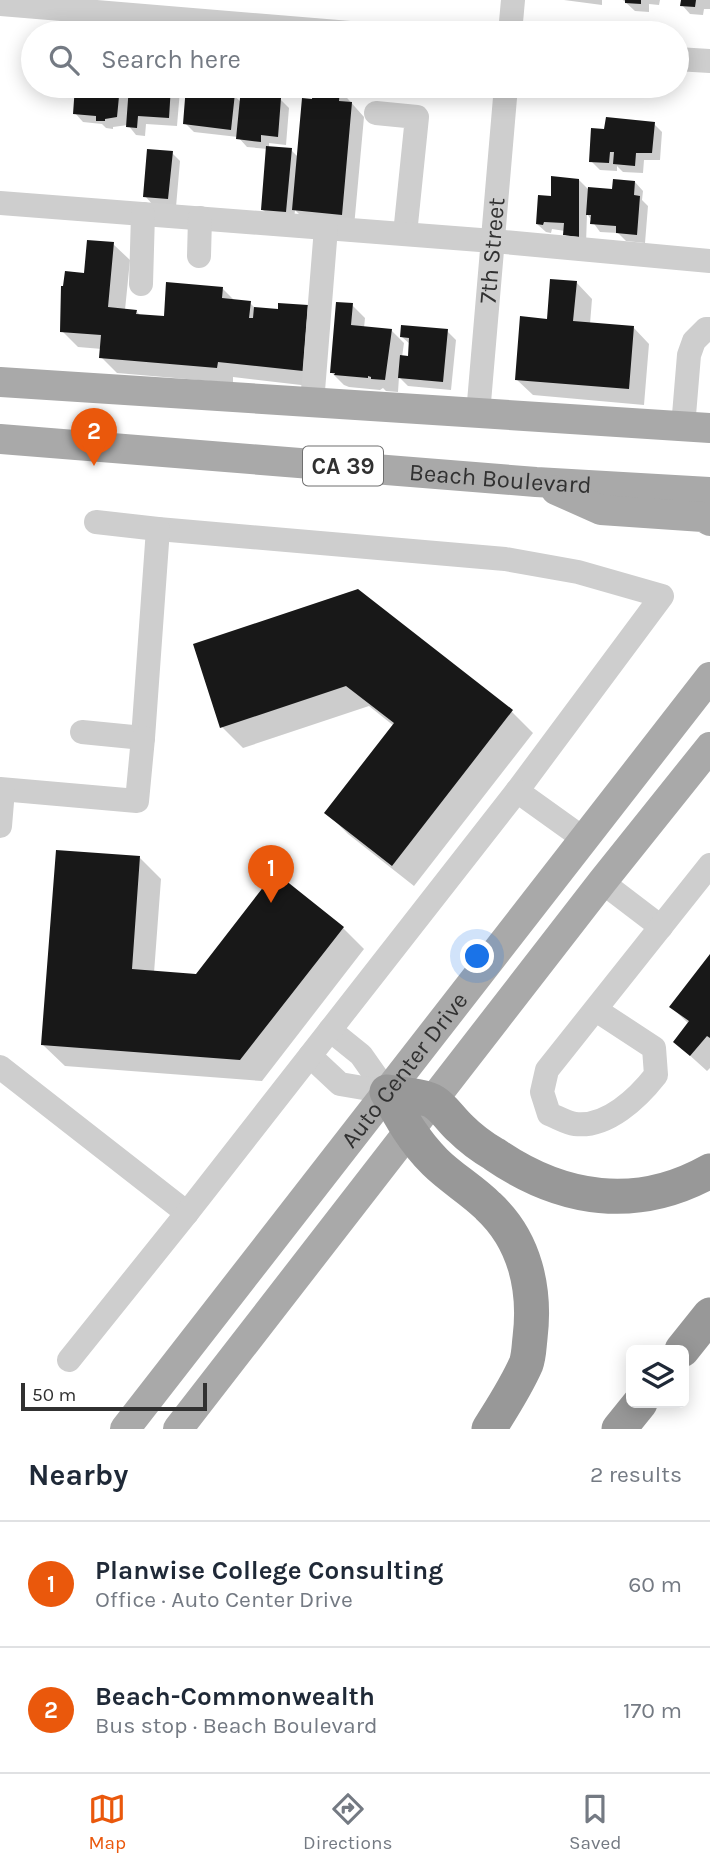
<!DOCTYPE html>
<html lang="en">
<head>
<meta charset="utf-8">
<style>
  :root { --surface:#fff; --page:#f6f6f7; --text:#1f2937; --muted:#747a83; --line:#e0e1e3; --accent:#ea580c }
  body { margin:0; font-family:Karla,sans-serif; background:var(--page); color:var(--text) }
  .controls { position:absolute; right:21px; bottom:21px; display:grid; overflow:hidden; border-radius:10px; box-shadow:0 4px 18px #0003 }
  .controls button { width:63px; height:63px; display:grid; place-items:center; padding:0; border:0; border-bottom:2px solid var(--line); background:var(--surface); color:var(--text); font:35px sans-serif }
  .scale { position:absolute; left:21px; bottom:18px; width:186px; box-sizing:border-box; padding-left:7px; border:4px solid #313131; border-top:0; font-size:19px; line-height:24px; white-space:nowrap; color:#313131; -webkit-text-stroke:5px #fff; paint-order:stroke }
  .you { position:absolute; left:478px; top:957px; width:24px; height:24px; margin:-18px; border:5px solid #fff; border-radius:50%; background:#1a73e8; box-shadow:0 0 0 10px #1a73e833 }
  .badge { display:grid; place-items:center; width:46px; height:46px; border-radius:50%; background:var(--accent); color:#fff; font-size:23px; font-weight:700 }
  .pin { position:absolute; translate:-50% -58px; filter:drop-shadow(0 2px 4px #0008) }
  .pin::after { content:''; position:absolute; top:37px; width:24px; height:21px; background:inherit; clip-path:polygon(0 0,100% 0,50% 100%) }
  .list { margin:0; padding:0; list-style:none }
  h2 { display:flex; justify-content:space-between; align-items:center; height:91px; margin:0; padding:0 28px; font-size:30px }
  h2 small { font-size:23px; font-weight:400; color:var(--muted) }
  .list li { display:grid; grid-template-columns:46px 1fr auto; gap:21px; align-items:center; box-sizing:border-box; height:126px; padding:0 28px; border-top:2px solid var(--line) }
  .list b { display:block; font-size:26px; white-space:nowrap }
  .list p { margin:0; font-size:23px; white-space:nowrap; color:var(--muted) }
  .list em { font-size:23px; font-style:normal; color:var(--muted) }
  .icon { flex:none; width:38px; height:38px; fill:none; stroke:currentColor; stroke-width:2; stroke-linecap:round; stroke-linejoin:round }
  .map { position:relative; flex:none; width:710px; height:1429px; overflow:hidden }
  .search { position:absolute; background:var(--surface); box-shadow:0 4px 18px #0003; left:21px; right:21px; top:21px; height:77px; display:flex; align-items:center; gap:18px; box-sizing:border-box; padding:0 24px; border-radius:38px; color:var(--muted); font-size:26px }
  .sheet { height:343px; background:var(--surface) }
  nav { display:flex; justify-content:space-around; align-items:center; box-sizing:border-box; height:98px; border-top:2px solid var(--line); background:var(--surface); font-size:19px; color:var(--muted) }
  nav a { display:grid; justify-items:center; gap:4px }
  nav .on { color:var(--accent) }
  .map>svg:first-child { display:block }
  .shadow { fill:#0003 }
  .building { fill:#181818 }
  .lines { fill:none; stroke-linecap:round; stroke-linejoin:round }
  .minor { stroke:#cecece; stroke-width:24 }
  .major { stroke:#a9a9a9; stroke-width:30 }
  .highway { stroke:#989898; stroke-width:35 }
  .labels { text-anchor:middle; stroke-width:7; stroke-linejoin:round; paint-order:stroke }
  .shield { fill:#fff; stroke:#6f6f6f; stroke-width:2 }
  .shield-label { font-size:23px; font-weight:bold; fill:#313131 }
  .street-label { font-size:24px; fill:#313131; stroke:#fff }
</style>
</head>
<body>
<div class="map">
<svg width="710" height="1429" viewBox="0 0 710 1429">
  <rect width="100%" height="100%" fill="#fff"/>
  <path class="shadow" d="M564,0H602V5Z
    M623,0H660L659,5L649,4V12L635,11Z
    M681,0H710V9H704L703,15L690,14L682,5Z
    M77,86H126L130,90V86H175L180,90L177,126L146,124L145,136L136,135L128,125L113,127V129L106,128L102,124L83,122L75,113Z
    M188,86L227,89L241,102L265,92L272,99L281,100L289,108L286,145L269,143V148L291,150L299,158L314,101L340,90L364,117L354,227L307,222L295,210L294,220L271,218L262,209L268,149L247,147L238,137L194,132L185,123Z
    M654,124L662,132L660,160H644L643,173L623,172L617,166V171L600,170L591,161L606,131Z
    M172,153L180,161L176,207L153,205L145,196Z
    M579,180L590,191H613L635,182L643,191L642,200L648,206L645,243L626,241L618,233L600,232L587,214L586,244L573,243L565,234V231L552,229L551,233L546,232L537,224L552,198Z
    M113,244L130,260L125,310L136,311L141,316L165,318L223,289L235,301L250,303L256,309L279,311L318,387L233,377V383L117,373L101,357L102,349L78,347L62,331L86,274Z
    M576,282L592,299L590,324L633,327L649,344L644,405L533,395L516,379L548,320Z
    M352,305L365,318L364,328L391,330L404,343L402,357L409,358L411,345L402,337L447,331L456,340L451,390L408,386L399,377L398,392L386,391L383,388L380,390L349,387L344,385L331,372Z
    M195,646L511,711L533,733L414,886L348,834L327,813L394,726L369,706L243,748L222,727Z
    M140,858L161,879L154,973L196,976L343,928L364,949L262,1081L65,1066L43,1045Z
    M710,957V1068L707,1071L675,1042L689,1024L671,1007Z"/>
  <path class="building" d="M625,0H641V4L625,3Z
    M681,0H696L695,7L680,6Z
    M75,86H120L117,117L105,119V121H96V116L73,114Z
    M129,86H171L169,118L138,116L137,128L126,127Z
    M186,86L228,87L227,92L235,93L231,130L183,124Z
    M313,86L340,89L339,101L352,102L342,215L292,210L302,98L312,99Z
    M241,88L266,90L265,97L281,98L278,137L261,135V142L236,139Z
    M606,117L655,122L652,153H636L635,166L613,164L614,152H610L609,163L589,162L591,128L604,129Z
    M266,146L292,148L286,212L261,210Z
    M147,149L173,151L168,199L143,197Z
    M551,176L579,179V237L563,235L564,223L544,222L543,225L536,224L538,195L551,196Z
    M613,179L635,181L634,195L640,196L637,235L616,233V226L590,224L591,215H586L588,187L612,189Z
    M87,240L114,242L108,307L137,310L136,314L164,316L166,282L223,287L222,298L251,301L249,318H253L254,307L278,309V303L308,305L303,371L218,362L217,368L99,358L101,335L60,332L61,286H63L65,271L84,273Z
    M550,279L577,281L573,321L634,326L629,389L515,380L520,316L547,319Z
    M336,302L353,303L351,325L392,329L385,380L371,379V377L368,376V378L334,375L335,373H330Z
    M401,325L448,329L443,382L398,378L400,355L408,356L409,338L400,337Z
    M358,589L513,710L392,866L324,813L394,723L346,686L220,728L193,644Z
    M56,850L140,856L132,969L196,974L275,872L344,927L240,1060L41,1045Z
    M710,954V1038L707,1036L690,1056L673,1042L689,1021L669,1007Z"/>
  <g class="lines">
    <g class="minor">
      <path d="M0,4L350,33"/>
      <path d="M510,33L513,0"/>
      <path d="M677,59L710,61"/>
      <path d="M376,113L417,117L405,234"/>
      <path d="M0,203L493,241L710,261"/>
      <path d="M199,256L200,218"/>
      <path d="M141,284L143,214"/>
      <path d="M312,403L326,228"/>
      <path id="s1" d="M478,414L506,86"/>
      <path d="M683,427L689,355L694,341L706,329H710"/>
      <path d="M158,529L505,559L578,572L662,596L517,791"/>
      <path d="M82,732L143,738L158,529L96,522"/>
      <path d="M0,789L137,801L143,738"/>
      <path d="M0,826L3,790"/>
      <path d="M602,882L661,927"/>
      <path d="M596,1010L654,1048L656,1075C638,1098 607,1128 575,1124C567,1123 557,1117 549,1114L542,1092L547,1070L710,865"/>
      <path d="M330,1030L361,1055L387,1092"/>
      <path d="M310,1056L340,1084L387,1092"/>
      <path d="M0,1067L187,1213"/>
      <path d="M69,1360L187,1213L517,791L584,839"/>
    </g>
    <g class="major">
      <path d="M0,382L710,428"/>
      <path id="s2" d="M0,439L536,482L710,492"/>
      <path d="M556,490L601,510L703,517L710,521"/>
      <path id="s3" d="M125,1429L710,677"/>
      <path d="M178,1429L602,882L710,747"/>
    </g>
    <path class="highway" d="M387,1092C401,1118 414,1141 435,1162C451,1178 472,1190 488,1206C525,1240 536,1289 530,1338C529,1346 529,1356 526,1364C516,1387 502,1408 489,1429
      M387,1092C398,1094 425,1096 434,1102C444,1108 451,1120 460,1128C470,1138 482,1147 494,1154C562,1201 637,1212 710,1171
      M682,1350L710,1315
      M619,1429L640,1403"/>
  </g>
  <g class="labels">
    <rect class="shield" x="303" y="446.5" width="80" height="39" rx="5"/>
    <g class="shield-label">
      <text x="343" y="474">CA 39</text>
    </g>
    <g class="street-label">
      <text dy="8" stroke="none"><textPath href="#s1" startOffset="164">7th Street</textPath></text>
      <text dy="8" stroke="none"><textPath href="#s2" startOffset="502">Beach Boulevard</textPath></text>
      <text dy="8" stroke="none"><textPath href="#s3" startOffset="455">Auto Center Drive</textPath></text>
    </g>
  </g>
</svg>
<div class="controls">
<button><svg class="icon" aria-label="layers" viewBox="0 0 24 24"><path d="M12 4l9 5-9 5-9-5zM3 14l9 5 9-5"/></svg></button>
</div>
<div class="scale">50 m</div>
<div class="you"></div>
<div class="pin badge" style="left:271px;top:903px">1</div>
<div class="pin badge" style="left:94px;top:466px">2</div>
<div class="search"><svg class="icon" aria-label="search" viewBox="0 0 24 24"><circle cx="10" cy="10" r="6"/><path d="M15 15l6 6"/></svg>Search here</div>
</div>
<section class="sheet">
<h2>Nearby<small>2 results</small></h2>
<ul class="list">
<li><span class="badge">1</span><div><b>Planwise College Consulting</b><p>Office · Auto Center Drive</p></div><em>60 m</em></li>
<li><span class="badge">2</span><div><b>Beach-Commonwealth</b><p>Bus stop · Beach Boulevard</p></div><em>170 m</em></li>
</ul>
</section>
<nav>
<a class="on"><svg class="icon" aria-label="map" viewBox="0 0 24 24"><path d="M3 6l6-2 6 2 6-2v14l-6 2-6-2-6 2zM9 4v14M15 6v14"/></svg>Map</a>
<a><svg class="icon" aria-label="directions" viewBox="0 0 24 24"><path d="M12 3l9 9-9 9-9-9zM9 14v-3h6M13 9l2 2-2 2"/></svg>Directions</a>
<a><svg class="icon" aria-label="saved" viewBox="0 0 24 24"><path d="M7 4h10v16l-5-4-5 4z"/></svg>Saved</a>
</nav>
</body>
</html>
